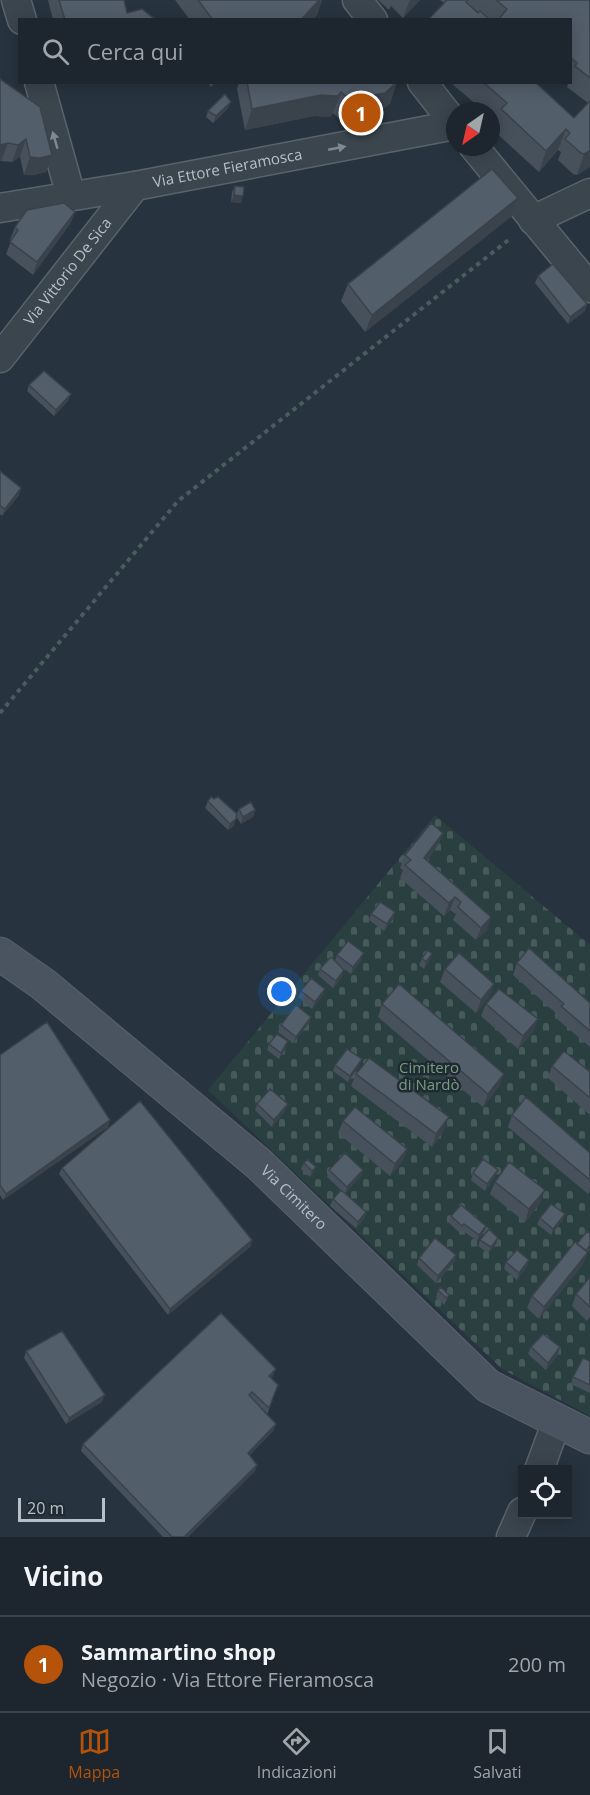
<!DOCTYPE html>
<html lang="it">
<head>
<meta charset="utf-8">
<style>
  :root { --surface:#1d262e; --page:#252e36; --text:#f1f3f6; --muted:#a0a5aa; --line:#3b434a; --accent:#b45309 }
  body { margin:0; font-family:"Open Sans",sans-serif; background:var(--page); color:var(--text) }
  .controls { position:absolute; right:18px; bottom:18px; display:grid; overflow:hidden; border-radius:0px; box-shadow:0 3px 15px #0003 }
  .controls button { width:54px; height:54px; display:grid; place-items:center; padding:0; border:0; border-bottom:2px solid var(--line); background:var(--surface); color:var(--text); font:30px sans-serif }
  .compass { position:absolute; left:446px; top:102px; width:54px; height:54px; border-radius:50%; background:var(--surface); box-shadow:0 3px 15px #0003; rotate:214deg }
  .scale { position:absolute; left:18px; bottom:15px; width:87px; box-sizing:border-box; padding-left:6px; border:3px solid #b7c0c9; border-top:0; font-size:16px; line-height:21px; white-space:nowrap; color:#b7c0c9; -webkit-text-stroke:4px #202a33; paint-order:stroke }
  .you { position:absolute; left:282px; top:992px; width:21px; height:21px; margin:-15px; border:4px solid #fff; border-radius:50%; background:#1a73e8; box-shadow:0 0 0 9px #1a73e833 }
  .badge { display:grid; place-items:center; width:39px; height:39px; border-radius:50%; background:var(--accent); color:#fff; font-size:20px; font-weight:700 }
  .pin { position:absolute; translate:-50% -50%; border:3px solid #fff; box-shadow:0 2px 6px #0006 }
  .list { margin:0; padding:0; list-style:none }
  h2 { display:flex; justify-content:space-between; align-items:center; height:78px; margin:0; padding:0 24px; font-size:26px }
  h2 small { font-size:20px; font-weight:400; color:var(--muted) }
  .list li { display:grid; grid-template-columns:39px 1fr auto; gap:18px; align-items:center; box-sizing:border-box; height:96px; padding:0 24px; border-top:2px solid var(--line) }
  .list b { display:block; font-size:22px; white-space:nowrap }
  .list p { margin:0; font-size:20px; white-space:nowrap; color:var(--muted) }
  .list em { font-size:20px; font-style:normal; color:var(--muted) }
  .icon { flex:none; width:33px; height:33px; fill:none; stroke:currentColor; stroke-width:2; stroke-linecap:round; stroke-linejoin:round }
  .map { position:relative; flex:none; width:590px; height:1537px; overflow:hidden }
  .search { position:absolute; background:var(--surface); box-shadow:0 3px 15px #0003; left:18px; right:18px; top:18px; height:66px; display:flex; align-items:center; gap:15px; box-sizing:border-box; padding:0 21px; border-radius:0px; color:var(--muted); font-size:22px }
  .sheet { height:174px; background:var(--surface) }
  nav { display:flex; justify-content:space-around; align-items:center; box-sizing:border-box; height:84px; border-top:2px solid var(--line); background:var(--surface); font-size:16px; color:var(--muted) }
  nav a { display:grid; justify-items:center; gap:3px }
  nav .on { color:var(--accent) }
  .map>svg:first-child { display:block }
  .cemetery { fill:url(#cemetery-stones) }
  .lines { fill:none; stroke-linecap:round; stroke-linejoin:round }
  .street-casing { stroke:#59636c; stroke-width:31 }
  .secondary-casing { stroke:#59636c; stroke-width:35 }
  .path { stroke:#495d5e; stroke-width:4; stroke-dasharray:4.5 4.5; stroke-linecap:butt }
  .street { stroke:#3b454e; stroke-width:28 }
  .secondary { stroke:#4a5461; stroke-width:33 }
  .wall { fill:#47515c }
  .shaded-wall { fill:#3a424b }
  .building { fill:#535e6b; stroke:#3a424b; stroke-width:1.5 }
  .oneway { fill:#7f8992 }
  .labels { text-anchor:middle; stroke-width:5; stroke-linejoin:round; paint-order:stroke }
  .street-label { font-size:15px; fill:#b7c0c9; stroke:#202a33 }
  .park-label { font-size:15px; fill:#789d7d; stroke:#202a33 }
</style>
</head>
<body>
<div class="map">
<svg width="590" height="1537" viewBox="0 0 590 1537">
  <defs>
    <pattern id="cemetery-stones" width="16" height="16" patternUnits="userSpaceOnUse" patternTransform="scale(1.5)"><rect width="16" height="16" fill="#2a4040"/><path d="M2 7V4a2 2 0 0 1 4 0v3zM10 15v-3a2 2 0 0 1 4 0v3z" fill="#475a5a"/></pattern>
  </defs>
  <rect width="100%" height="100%" fill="#27333e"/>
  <path class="cemetery" d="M435,815L590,945V1416L502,1369L208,1090Z"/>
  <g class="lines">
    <defs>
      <g id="street">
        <path d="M16,0L22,20"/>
        <path d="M357,0L373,20"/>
        <path d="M39,82L71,196"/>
        <path d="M422,82L455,124"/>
        <path d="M474,147L590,288"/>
        <path id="s1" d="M0,208L135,186L455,125"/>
        <path d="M533,220L590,193"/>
        <path id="s2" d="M0,358L135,186"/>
        <path d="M539,1470L557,1421"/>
        <path d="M511,1537L522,1512"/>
      </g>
      <g id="secondary">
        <path id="s3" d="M0,954L43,984L259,1164L488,1386L590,1437"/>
      </g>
    </defs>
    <use href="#street" class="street-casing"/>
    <use href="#secondary" class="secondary-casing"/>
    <path class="path" d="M0,713L178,501L511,238"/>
    <use href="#street" class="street"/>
    <use href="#secondary" class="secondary"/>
  </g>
  <path class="wall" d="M48,0H124L127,13L156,20H53Z
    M175,0H322L317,15L312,20H190Z
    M378,0H420L403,18L391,6L389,10Z
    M440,0H590V167L577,175L573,174L558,160L561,152L558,150L539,172L493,130L496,121L491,117V111H484L452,84V82H535L574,118L588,103L567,87L569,82H570V20H428L444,3Z
    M0,79L52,155L46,172L34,175H24L20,157L12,162L1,161Z
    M207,82H217L211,87Z
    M239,82H397L390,103L378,114L341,120L333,113L330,117L314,116L245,130L237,89Z
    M228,108L213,123L206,117L208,111Z
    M235,186L241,203L231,202L232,192Z
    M518,198L512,216L365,332L341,301L348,284Z
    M75,212L70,224L33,275L6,254L11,241L10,240L15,227Z
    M538,276L587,304L585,311L568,324L535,283Z
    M29,385L68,401L54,416L27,391Z
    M0,471L19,495L2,516L0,514Z
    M208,801L236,815L239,809L255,810L253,817L241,824L236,816L234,826L228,830L205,808Z
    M443,833L438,845L427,861L487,930L476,940L453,920L456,914L450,910L444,916L400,878L403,870L400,868L405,855Z
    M395,912L393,919L384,931L369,920L371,914Z
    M337,955L361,960L351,974L337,963L342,977L333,988L318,975L320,969L335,961Z
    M422,958L430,960L424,969L419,965Z
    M517,963L590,1003V1047L557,1019L558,1015L513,975Z
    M445,969L494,984L489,997L476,1013L440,982Z
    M325,989L323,995L312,1009L298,997L301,991Z
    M382,1004L499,1086L483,1107L378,1017Z
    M486,1004L533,1032L518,1049L481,1016Z
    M311,1017L309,1023L293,1043L278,1032L281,1025Z
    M269,1044L286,1048L279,1059L267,1050Z
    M0,1055L110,1120L108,1127L3,1200L0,1195Z
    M362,1059L359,1066L348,1082L333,1071L335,1065Z
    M552,1066L590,1072V1115L548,1078Z
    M356,1074L444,1130L432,1147L351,1086Z
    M257,1104L285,1111L272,1127L255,1110Z
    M512,1115L590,1153V1191L588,1194L508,1127Z
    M343,1121L407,1149L402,1162L390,1176L338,1133Z
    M304,1163L316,1167L313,1173L310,1177L301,1169Z
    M62,1168L252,1240L250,1247L168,1315L59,1174Z
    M329,1170H363L361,1176L345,1193L366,1212L364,1219L356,1228L330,1206L333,1199L341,1190L327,1177Z
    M498,1170L495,1176L485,1191L471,1180L473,1173Z
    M495,1182L540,1203L525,1222L490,1194Z
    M451,1216L486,1226L484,1232L477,1241L462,1230L460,1233L449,1223Z
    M540,1218L562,1221L551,1235L537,1224Z
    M480,1240L496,1244L488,1253L478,1246Z
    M577,1244L590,1249L588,1252L583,1264L539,1319L527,1308L532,1296Z
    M456,1255L454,1262L436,1283L417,1265L419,1258Z
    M529,1260L527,1266L517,1280L504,1269L506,1262Z
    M590,1277V1317L587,1321L572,1306L576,1294Z
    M438,1290L449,1295L444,1305L436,1297Z
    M531,1347L558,1354L546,1370L528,1354Z
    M26,1351L102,1402L66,1424L24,1358Z
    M590,1361V1393L571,1384L573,1377Z
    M273,1376L271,1378L278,1385L267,1415L276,1424L273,1431L250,1455L257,1465L255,1471L188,1537H163L81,1451L83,1444Z"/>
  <path class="shaded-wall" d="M319,0H322L317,15L312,20H301Z
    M410,0H420L403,18Z
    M213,82H217L211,87Z
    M397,82L390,103L378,114L341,120L349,99Z
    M341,92L333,113L330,117L314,116L245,130L252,109Z
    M231,102L228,108L213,123L216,116Z
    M566,129L558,150L539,172L546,151Z
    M26,139L20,157L12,162L18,145Z
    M8,143L1,161H0V145Z
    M590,151V167L577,175L584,154Z
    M52,155L46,172L34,175H24L30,157Z
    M234,195L243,196L241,203L231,202Z
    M518,198L512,216L365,332L372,315Z
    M75,212L70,224L33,275L37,262Z
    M587,304L585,311L568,324L570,317Z
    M71,394L68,401L54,416L56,410Z
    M21,488L19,495L2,516L5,509Z
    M255,810L253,817L241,824L243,817Z
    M236,819L234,826L228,830L230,824Z
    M443,833L438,845L420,871L424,858Z
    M455,897L450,910L444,916L449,903Z
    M395,912L393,919L384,931L387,924Z
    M491,917L487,930L476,940L481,928Z
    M364,953L361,960L351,974L353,967Z
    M432,954L430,960L424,969L426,962Z
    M344,970L342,977L333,988L336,981Z
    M494,984L489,997L476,1013L481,1000Z
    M325,989L323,995L312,1009L315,1002Z
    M311,1017L309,1023L293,1043L296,1037Z
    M538,1019L533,1032L518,1049L523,1036Z
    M288,1041L286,1048L279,1059L281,1053Z
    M362,1059L359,1066L348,1082L350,1076Z
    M504,1074L499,1086L483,1107L488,1094Z
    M288,1104L285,1111L272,1127L274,1120Z
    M449,1117L444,1130L432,1147L436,1134Z
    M110,1120L108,1127L3,1200L6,1194Z
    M407,1149L402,1162L390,1176L395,1164Z
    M316,1167L313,1173L310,1177L312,1171Z
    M363,1170L361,1176L345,1193L347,1187Z
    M498,1170L495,1176L485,1191L487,1184Z
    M545,1190L540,1203L525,1222L529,1209Z
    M366,1212L364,1219L356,1228L358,1222Z
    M565,1214L562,1221L551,1235L553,1229Z
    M486,1226L484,1232L477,1241L479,1235Z
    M498,1238L496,1244L488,1253L491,1247Z
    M252,1240L250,1247L168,1315L170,1309Z
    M588,1252L583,1264L539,1319L544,1307Z
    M456,1255L454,1262L436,1283L438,1276Z
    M529,1260L527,1266L517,1280L519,1273Z
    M560,1347L558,1354L546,1370L548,1363Z
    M276,1369L273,1376L266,1382L269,1376Z
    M105,1395L102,1402L66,1424L69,1418Z
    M276,1424L273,1431L246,1459L248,1453Z
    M257,1465L255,1471L188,1537H184Z"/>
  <path class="building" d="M59,0H124L127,13L142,9L156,20H65Z
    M198,0H319L301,20H213Z
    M447,0H468L466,2L478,13L480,11L490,20H428Z
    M496,0H590V78L575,66L577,63L570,57V20H498L507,9Z
    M0,79L40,107L52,155L40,158L30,157L26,139L18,145L8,143L0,145Z
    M247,82H397L385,93L349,99L341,92L338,96L321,95L252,109Z
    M483,82H535L574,118L590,101V151L584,154L581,153L565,139L570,133L566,129L546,151L501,109L507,103Z
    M225,94L231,102L216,116L208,111Z
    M492,169L518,198L372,315L348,284Z
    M235,186L244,187L243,196L234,195Z
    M64,203L75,212L37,262L10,242L18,230L15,227L27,210Z
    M553,264L587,304L570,317L538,276Z
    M44,371L71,394L56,410L29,385Z
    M0,471L21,488L5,509L0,506Z
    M211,797L214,799L218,797L237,814L236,819L230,824L208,801Z
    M251,802L255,810L243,817L239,809Z
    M431,823L443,833L424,858L491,917L481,928L458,907L461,902L455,897L449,903L405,865L411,860L405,855Z
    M380,902L395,912L387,924L371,914Z
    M348,941L364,953L353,967L337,955Z
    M529,948L590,1003V1031L561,1006L564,1004L517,963Z
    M428,950L432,954L426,962L422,958Z
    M459,953L494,984L481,1000L445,969Z
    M331,957L344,970L336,981L320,969Z
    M311,978L325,989L315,1002L301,991Z
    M399,984L504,1074L488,1094L382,1004Z
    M499,989L538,1019L523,1036L486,1004Z
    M296,1005L311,1017L296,1037L281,1025Z
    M47,1022L110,1120L6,1194L0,1185V1055Z
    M277,1034L288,1041L281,1053L269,1044Z
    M347,1049L362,1059L350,1076L335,1065Z
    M564,1051L590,1072V1098L552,1066Z
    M369,1058L449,1117L436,1134L356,1074Z
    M270,1089L288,1104L274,1120L257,1104Z
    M526,1097L590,1153V1180L512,1115Z
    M140,1101L252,1240L170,1309L62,1168Z
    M355,1107L407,1149L395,1164L343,1121Z
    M345,1153L363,1170L347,1187L329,1170Z
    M307,1159L316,1167L312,1171L304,1163Z
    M483,1159L498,1170L487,1184L473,1173Z
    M509,1162L545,1190L529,1209L495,1182Z
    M341,1190L366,1212L358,1222L333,1199Z
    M551,1204L565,1214L553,1229L540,1218Z
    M461,1205L486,1226L479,1235L464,1224L462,1226L451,1216Z
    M489,1229L498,1238L491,1247L480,1240Z
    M587,1231L590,1234V1245L586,1251L577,1244Z
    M435,1238L456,1255L438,1276L419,1258Z
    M575,1242L588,1252L544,1307L532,1296Z
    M517,1250L529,1260L519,1273L506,1262Z
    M590,1277V1307L576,1294Z
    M441,1287L449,1295L446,1298L438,1290Z
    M221,1313L276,1369L269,1376L278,1385L269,1408L252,1392L249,1395L276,1424L248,1453L257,1465L184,1537H172L83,1444Z
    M62,1331L105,1395L69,1418L26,1351Z
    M543,1334L560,1347L548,1363L531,1347Z
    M583,1358L590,1361V1385L573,1377Z"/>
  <defs><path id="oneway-solid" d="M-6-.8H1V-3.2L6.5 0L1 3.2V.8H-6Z" transform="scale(1.5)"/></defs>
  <g class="oneway">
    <use href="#oneway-solid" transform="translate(55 140) rotate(-106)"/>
    <use href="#oneway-solid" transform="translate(337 148) rotate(-11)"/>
  </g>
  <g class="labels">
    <g class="street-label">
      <text dy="5" stroke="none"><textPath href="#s1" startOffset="231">Via Ettore Fieramosca</textPath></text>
      <text dy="5" stroke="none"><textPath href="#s2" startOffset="110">Via Vittorio De Sica</textPath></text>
      <text dy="5" stroke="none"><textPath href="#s3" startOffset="382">Via Cimitero</textPath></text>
    </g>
    <g class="park-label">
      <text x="429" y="1073">Cimitero<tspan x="429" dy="17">di Nardò</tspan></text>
    </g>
  </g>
</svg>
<div class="controls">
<button><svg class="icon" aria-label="locate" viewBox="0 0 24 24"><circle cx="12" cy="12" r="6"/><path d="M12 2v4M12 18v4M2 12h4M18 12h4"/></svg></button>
</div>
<svg class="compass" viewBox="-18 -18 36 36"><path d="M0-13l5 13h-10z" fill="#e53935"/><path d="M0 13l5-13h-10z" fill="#a0a5aa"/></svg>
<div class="scale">20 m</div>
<div class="you"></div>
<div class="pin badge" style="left:361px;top:113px">1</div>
<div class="search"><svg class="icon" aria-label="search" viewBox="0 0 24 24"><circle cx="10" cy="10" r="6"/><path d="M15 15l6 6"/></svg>Cerca qui</div>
</div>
<section class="sheet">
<h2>Vicino<small></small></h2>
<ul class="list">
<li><span class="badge">1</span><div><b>Sammartino shop</b><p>Negozio · Via Ettore Fieramosca</p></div><em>200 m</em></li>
</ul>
</section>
<nav>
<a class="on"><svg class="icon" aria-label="map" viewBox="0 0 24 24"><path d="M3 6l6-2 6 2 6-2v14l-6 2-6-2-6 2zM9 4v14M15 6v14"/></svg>Mappa</a>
<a><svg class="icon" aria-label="directions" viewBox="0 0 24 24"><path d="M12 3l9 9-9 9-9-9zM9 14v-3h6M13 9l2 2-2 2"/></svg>Indicazioni</a>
<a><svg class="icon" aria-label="saved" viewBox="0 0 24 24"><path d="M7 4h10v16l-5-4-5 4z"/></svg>Salvati</a>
</nav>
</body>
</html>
